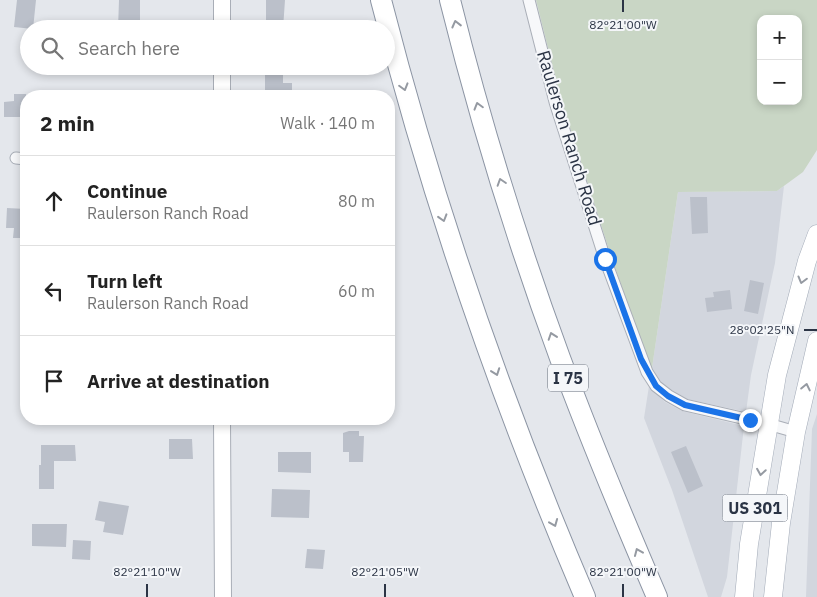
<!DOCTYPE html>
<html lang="en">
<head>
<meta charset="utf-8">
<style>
  :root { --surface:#fff; --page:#f2f2f2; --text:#222; --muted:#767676; --line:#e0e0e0 }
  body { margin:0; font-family:"IBM Plex Sans",sans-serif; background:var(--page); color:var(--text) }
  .controls { position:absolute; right:15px; top:15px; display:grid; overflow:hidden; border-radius:10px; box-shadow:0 2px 8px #0003 }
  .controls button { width:45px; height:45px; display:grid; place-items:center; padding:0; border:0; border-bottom:1px solid var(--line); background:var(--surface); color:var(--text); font:25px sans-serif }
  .stop { position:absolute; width:15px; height:15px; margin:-11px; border:4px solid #1a73e8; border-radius:50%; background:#fff }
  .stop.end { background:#1a73e8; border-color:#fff; box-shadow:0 1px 5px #0008 }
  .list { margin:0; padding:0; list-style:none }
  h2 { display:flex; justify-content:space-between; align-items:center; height:65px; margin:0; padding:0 20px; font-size:21px }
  h2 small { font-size:16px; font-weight:400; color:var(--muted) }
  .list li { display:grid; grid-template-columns:32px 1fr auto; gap:15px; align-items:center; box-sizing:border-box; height:90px; padding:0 20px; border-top:1px solid var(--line) }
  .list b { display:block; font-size:19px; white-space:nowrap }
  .list p { margin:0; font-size:16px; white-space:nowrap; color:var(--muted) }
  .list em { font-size:16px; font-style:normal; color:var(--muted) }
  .icon { flex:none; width:28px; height:28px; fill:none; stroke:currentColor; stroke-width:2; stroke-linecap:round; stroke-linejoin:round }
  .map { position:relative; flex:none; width:817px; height:597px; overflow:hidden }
  .search { position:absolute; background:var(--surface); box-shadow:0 2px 8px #0003; left:20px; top:20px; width:375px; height:55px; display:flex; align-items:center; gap:12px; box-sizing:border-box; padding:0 18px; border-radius:28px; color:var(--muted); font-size:19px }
  .panel { position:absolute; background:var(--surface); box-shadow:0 2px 8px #0003; left:20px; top:90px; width:375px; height:335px; border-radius:20px }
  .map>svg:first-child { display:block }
  .built { fill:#d2d6de }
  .green { fill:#c9d6c5; fill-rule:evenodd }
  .building { fill:#bbc0ca }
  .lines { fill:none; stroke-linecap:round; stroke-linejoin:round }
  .street-casing { stroke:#a9aeb7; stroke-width:13 }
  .secondary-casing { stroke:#a9aeb7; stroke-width:18 }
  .primary-casing { stroke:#a3abb8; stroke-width:19 }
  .highway-casing { stroke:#8b94a3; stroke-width:22 }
  .street { stroke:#f7f8fa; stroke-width:11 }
  .secondary { stroke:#fff; stroke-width:16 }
  .primary { stroke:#fff; stroke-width:18 }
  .highway { stroke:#fff; stroke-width:20 }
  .oneway { stroke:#959aa2 }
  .route { stroke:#1a73e8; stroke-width:6 }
  .ticks { fill:none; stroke:#2b3445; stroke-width:2 }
  .labels { text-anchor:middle; stroke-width:4; stroke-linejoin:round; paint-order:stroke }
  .shield { fill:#f4f6f9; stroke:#676e7b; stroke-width:1 }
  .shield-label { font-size:16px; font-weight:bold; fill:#2b3445 }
  .street-label { font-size:18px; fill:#2b3445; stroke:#f4f6f9 }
  .ticks-label { font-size:12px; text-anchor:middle; fill:#2b3445; stroke:#f4f6f9; stroke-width:4; stroke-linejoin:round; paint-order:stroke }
</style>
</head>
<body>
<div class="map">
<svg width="817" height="597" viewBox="0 0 817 597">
  <rect width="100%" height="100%" fill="#e4e7ec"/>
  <path class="built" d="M784,186L775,263L751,375L746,412L687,399L672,390L660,381L652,368L678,192L777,191Z
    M649,386L665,402L682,411L744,426L727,577L721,597H708L672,490L644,418Z
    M817,414V597H806L812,429Z"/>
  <path class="green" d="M536,0H817V150L803,172L777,191L678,192L652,368L646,356L611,256L561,100ZM761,19H798V101H761Z"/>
  <path class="building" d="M17,0H36L33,29L14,27Z
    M119,0H140V29H118Z
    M266,0H285L283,29H266Z
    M265,74H283V83H292V96H265Z
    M14,94H26V117H4V102L14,101Z
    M690,197H707L708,233L692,234Z
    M7,208L26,209V238H13L14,228H6Z
    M750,280L764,283L758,314L744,311Z
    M730,290L732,309L707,312L705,298L714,297L713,292Z
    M349,431H359V436H364L363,462H349V452H343V433Z
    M169,439H192L193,459H169Z
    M41,445H75L76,461H54V489H39V465H41Z
    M686,446L703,486L688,493L671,452Z
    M278,452H311V473L278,472Z
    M272,489L310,490L309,518L271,517Z
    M99,501L129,506L123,535L103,532L105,522L95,520Z
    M32,524H67L66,547L32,546Z
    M73,540L91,541L90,560L72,559Z
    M307,549L325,550L323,569L305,568Z"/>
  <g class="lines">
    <defs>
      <path id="street" d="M529,0L555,102L605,259L647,372L656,386L669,396L685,405L768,424L796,432
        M16,158L26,159"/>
      <path id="secondary" d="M222,0V29
        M222,66V96
        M222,419L223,597"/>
      <path id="primary" d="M744,597L749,544L777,375L807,261L817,234
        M773,597L781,523L796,432L817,341"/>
      <path id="highway" d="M381,0C433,204 502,403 585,597
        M450,0C480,121 517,241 560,358C590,439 623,518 657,597"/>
    </defs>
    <use href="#street" class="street-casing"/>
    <use href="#secondary" class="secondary-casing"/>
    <use href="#primary" class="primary-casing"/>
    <use href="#highway" class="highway-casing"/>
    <use href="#street" class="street"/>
    <use href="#secondary" class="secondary"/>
    <use href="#primary" class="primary"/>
    <use href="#highway" class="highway"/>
  </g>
  <defs><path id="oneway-chevron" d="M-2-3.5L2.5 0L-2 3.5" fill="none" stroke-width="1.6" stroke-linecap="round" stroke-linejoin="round" transform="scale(1.25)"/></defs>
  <g class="oneway">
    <use href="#oneway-chevron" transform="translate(456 24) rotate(-104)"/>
    <use href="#oneway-chevron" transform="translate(404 87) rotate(74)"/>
    <use href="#oneway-chevron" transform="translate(478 106) rotate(-106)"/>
    <use href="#oneway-chevron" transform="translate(501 182) rotate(-108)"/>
    <use href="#oneway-chevron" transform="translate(443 218) rotate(73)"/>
    <use href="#oneway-chevron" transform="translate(802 280) rotate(105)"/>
    <use href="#oneway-chevron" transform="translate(552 336) rotate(-109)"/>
    <use href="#oneway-chevron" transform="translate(496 372) rotate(70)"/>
    <use href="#oneway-chevron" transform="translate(806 387) rotate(-78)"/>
    <use href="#oneway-chevron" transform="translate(761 472) rotate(99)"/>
    <use href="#oneway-chevron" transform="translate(554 523) rotate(68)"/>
    <use href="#oneway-chevron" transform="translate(638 552) rotate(-113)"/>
  </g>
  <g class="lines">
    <path class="route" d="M605,259L641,359L656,386L668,396L685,405L750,420"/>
  </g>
  <path class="ticks" d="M623,0V12M804,330H817M147,584V597M385,584V597M623,584V597"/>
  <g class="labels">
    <g class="shield">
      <rect x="548" y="364.5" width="40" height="27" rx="4"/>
      <rect x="722.5" y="494.5" width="65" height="27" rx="4"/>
    </g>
    <g class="shield-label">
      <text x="568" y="384">I 75</text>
      <text x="755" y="514">US 301</text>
    </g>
    <g class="street-label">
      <text transform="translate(569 138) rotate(73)" y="6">Raulerson Ranch Road</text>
    </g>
  </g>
  <g class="ticks-label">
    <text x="623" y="29">82°21'00"W</text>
    <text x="762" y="334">28°02'25"N</text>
    <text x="147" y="576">82°21'10"W</text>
    <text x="385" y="576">82°21'05"W</text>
    <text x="623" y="576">82°21'00"W</text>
  </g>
</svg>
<div class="controls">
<button>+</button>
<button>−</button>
</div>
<div class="stop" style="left:605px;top:259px"></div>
<div class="stop end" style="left:750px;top:420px"></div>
<div class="search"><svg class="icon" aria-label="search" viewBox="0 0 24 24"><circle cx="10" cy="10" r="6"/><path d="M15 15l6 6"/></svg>Search here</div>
<section class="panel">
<h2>2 min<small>Walk · 140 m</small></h2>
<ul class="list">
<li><svg class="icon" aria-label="ahead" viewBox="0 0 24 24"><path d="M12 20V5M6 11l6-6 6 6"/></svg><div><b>Continue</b><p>Raulerson Ranch Road</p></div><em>80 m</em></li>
<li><svg class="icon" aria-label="left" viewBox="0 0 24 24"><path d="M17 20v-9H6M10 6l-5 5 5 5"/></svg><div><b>Turn left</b><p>Raulerson Ranch Road</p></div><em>60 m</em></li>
<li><svg class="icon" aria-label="arrive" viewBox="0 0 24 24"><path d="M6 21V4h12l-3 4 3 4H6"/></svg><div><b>Arrive at destination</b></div></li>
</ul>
</section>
</div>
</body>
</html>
